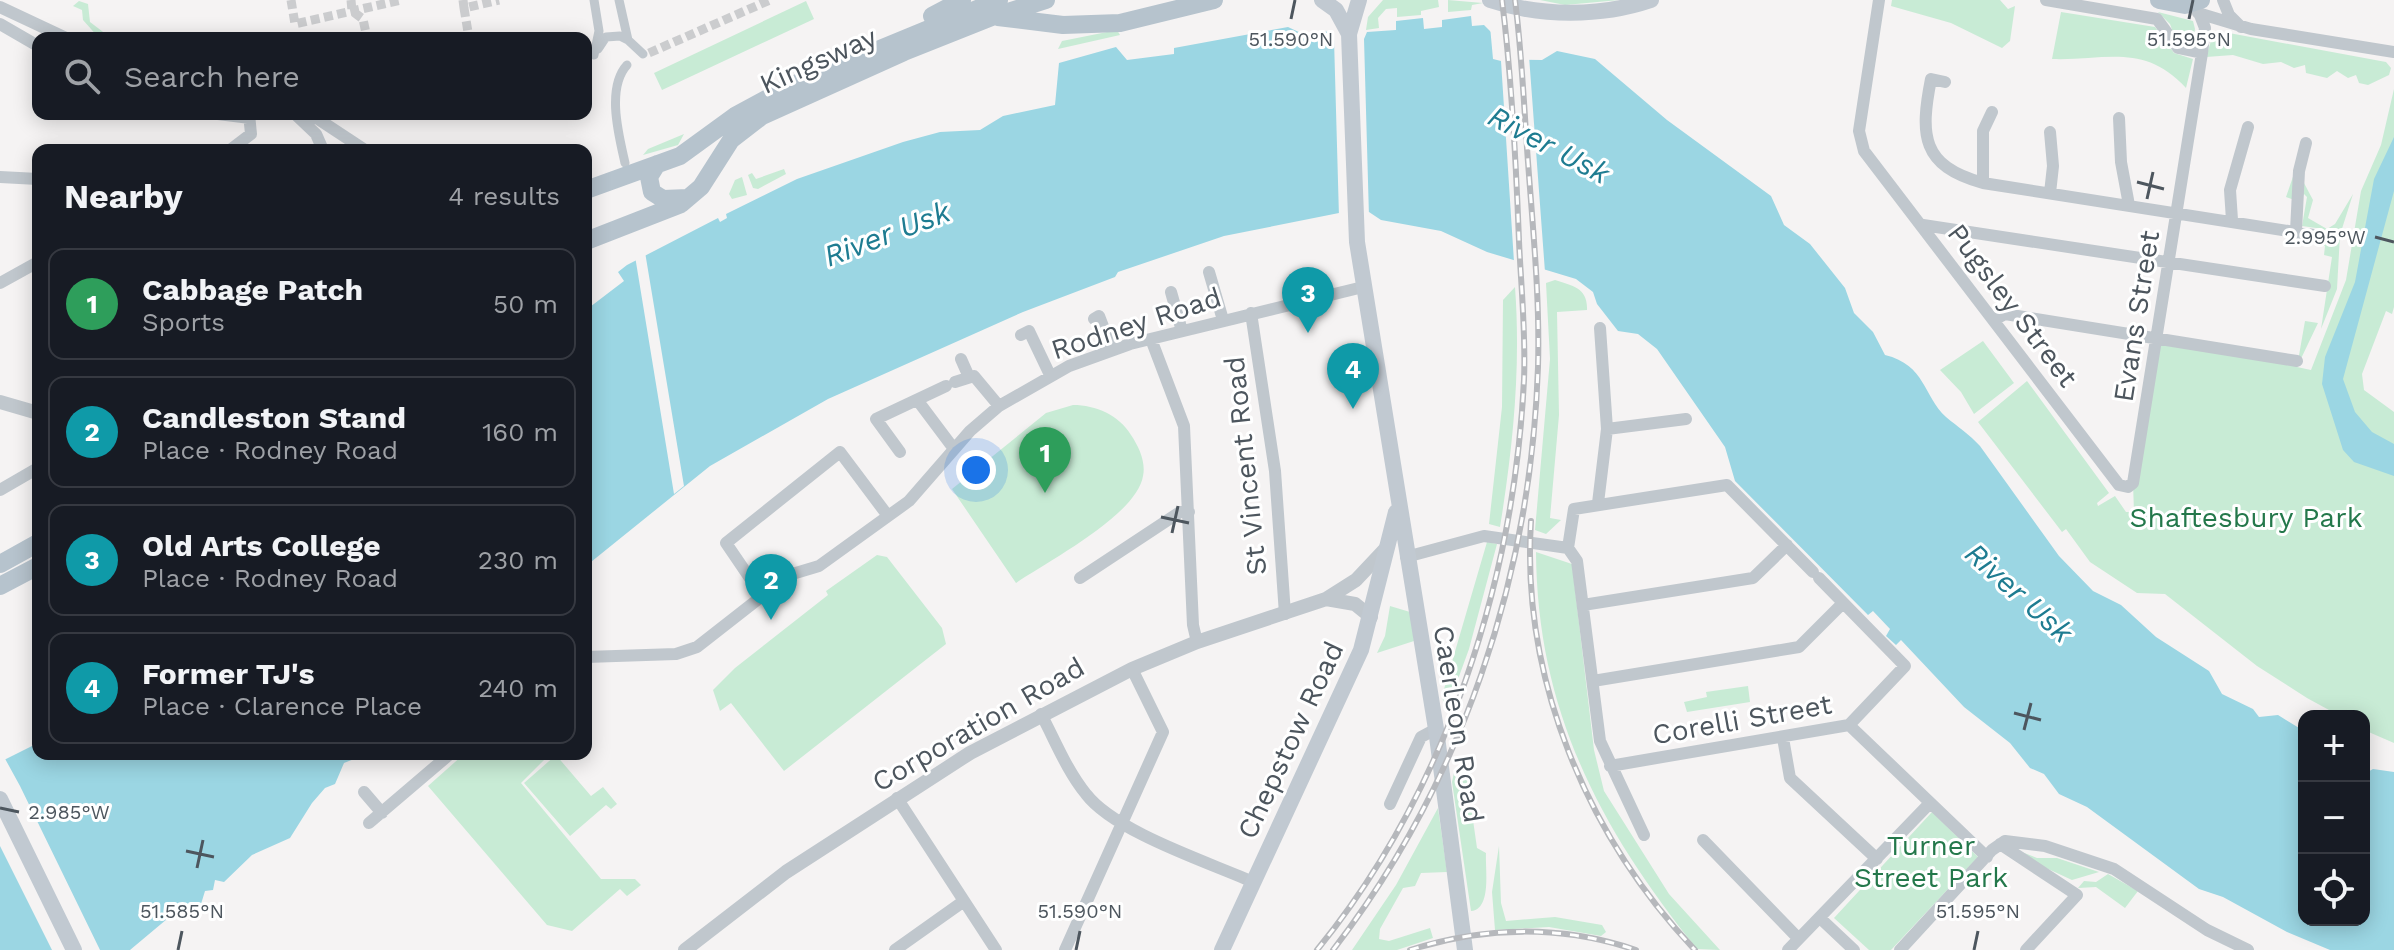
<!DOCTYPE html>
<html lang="en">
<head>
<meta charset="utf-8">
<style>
  :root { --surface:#171b24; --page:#20242c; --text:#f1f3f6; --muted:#9ea1a6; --line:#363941; --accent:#327ccf }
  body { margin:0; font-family:"Work Sans",sans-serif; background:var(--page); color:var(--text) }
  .controls { position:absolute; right:24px; bottom:24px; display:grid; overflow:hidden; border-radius:16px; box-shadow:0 4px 20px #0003 }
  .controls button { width:72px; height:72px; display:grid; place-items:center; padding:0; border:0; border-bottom:2px solid var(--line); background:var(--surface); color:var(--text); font:40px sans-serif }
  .you { position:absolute; left:976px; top:470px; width:28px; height:28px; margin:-20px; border:6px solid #fff; border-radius:50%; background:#1a73e8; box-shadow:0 0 0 12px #1a73e833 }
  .badge { display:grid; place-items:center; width:52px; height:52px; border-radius:50%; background:var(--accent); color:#fff; font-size:26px; font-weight:700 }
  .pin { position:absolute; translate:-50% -66px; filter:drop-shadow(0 2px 4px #0008) }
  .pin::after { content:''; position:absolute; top:42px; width:28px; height:24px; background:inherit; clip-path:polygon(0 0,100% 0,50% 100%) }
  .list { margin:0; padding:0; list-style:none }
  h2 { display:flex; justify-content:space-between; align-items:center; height:104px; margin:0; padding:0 32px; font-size:34px }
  h2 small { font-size:26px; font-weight:400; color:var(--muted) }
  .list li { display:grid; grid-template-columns:52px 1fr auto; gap:24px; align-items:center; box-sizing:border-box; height:112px; margin:0 16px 16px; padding:0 16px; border:2px solid var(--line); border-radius:16px }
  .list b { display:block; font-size:30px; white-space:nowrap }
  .list p { margin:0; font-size:26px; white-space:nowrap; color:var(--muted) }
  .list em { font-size:26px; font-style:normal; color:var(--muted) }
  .icon { flex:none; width:44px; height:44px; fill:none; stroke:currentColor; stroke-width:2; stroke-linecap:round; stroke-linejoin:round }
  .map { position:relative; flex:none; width:2394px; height:950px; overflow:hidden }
  .search { position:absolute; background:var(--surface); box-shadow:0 4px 20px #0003; left:32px; top:32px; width:560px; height:88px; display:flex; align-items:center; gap:20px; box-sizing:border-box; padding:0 28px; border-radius:16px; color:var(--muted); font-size:30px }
  .panel { position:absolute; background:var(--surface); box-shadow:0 4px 20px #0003; left:32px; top:144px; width:560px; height:616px; border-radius:16px }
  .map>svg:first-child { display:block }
  .green { fill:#c8ebd5 }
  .water { fill:#9bd6e3 }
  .pier { fill:#f5f3f3 }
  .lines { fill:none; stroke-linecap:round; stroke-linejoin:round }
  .pedestrian-tunnel { stroke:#cbccce; stroke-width:9; stroke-dasharray:9 4.5; stroke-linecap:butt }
  .pedestrian { stroke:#c0c7cd; stroke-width:9 }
  .minor { stroke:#c0c7cd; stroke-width:12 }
  .tertiary { stroke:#c0c7cd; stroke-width:14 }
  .secondary { stroke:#c1c9d1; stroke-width:16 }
  .primary { stroke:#b6c3cd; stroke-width:18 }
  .rail-casing { stroke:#b6b8bc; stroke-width:6 }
  .rail { stroke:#fff; stroke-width:3; stroke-dasharray:9; stroke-linecap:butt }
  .ticks { fill:none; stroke:#4d565e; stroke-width:3 }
  .labels { text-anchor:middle; stroke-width:6; stroke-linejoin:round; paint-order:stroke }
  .street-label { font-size:28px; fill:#4d565e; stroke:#fff }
  .park-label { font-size:28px; fill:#24784b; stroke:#fff }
  .water-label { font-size:30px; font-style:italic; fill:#1e7c91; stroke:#fff }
  .ticks-label { font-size:20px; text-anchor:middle; fill:#4d565e; stroke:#fff; stroke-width:6; stroke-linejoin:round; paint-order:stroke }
</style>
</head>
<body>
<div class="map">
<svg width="2394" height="950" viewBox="0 0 2394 950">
  <rect width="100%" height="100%" fill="#f5f3f3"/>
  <path class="green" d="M1383,0H1438L1439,7L1421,11V15L1397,17V8L1386,9L1378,18L1379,28L1366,30L1368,17Z
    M1448,0L1483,3L1472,5L1471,10L1448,12Z
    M1540,0H1619L1565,5Z
    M1892,0H2000L2008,9L2015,6L2010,41L2002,48L1951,23L1891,6Z
    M79,1L88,4L90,22L111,38H99L83,20L82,10L73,6Z
    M806,1L814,19L662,90L654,73Z
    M2061,12L2155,27L2174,53L2193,59L2186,88C2144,42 2104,61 2052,59Z
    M2158,12L2193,21L2195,29L2191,47L2176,41L2170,24Z
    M1117,30L1120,35L1058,49L1062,41Z
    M2229,33L2386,62L2391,68L2389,75L2368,85L2359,83L2356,75L2348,78L2337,71L2327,78L2306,73L2305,65L2294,68L2281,62L2263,64L2233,55L2206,57L2211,41Z
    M2394,89V307L2392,314L2386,311L2362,374L2364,390L2394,412V743L2364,730V716H2340L2307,698L2257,666L2165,594L2137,593L2090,562L2066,529L2062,532L1978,422L2027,381L2109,493L2097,503L2098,506L2115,496L2126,512H2134L2133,483L2157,340L2298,361L2305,321L2318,323L2297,367L2311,370L2346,280L2361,191L2381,145Z
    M684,134L678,145L643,155L648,149Z
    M2296,168L2313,200L2308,218L2327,229L2335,224L2353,194L2340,235L2337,289L2321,329L2332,257L2324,255L2325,246L2320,245L2323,229L2302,226L2307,197L2304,194L2300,202L2286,197Z
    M784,169L786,174L758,189L753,188L748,175L752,173L756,179Z
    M742,177L747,195L732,199L729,194L735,180Z
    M1555,280C1573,286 1588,288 1587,310L1557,312L1559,415L1550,518L1561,520L1546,534L1535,530L1550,359L1546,283Z
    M1515,287C1521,368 1513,447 1500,527L1489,524L1502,407L1503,300Z
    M1983,341L2014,383L1974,414L1961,392L1940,370Z
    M1073,405C1096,405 1119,415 1131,435C1139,447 1146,462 1143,476C1137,515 1048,561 1016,583L952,489L1046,413Z
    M1487,542L1497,544L1469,649L1446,712L1442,696Z
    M1536,552L1572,564L1594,750L1604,791L1669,894L1720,950L1697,949C1600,829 1537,710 1536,552Z
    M877,555L887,557L942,628L946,644L784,771L731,703L720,711L713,690L735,668L828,595L826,591Z
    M1390,606L1410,612L1414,641L1377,653L1385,636Z
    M1748,686L1750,702L1687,712L1684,702L1707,697L1706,692Z
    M464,754H550L521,783L601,879H635L641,885L627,896L620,889L572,931L547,925L428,786Z
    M556,755L591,796L603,787L617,804L611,809L606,805L570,836L524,783Z
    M1455,768L1466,771L1477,848L1486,853C1485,869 1492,909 1471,911L1452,782Z
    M1438,808L1447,872L1421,873L1415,886L1403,888L1380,929L1379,939L1389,941L1430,928L1433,938L1397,950H1352L1396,885Z
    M1932,812L1978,857L1891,950H1869L1834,918Z
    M1499,846L1501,903L1506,921L1555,917L1602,925L1606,932L1601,936L1549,927L1495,930L1492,892Z
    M2014,849L2037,858H2057L2099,872L2072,880L2029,860Z
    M2108,874L2138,891L2125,908L2096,887L2078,888L2084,881L2096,882Z"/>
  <path class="water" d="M1471,16L1472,26L1484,25L1493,34L1494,59L1542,60L1557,51L1595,59L1667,120L1771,196L1784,225L1810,244L1845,288L1854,313L1873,332L1885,355C1926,365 1923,396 1946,417C1958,427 1969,434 1980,446L2059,556L2093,591L2121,605L2156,637L2209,671L2222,694L2253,709L2259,717L2278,715L2304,731V920H2364V774L2373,769L2394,772V950H2330L2287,932L2223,897L2199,889L2087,807L2059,794L2044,774L2030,768L2010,743L1964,707L1901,640L1896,645L1886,636L1890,629L1873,611L1868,615L1735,481L1725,447L1657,349L1638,334L1618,331L1597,304L1593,292L1576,279L1487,252L1441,231L1381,220L1369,212L1339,213L1224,236L1118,272L1115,277L1023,312L828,399L710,466L586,566V310L624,281L618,272L627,265L718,218L720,222L727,218L726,214L797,179L903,142L940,132L980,130L1003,116L1055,105L1059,63L1116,47L1127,60L1174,54V48L1288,27L1303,34L1333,31L1334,39H1364L1367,32L1396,30V21L1423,18L1424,29L1442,27V20Z
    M2394,137V191L2343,379L2355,412L2372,432L2394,444V476L2354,462L2343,450L2322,384L2325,357L2355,282L2374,179Z
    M38,743V754L364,755L344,763L335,784L325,788L312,803L290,838L252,855L224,882L215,880L213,890L205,891L201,904L173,914L130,950H0V762Z"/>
  <path class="pier" d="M1490,26L1497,33V55L1529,56L1545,272L1514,262L1501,61L1493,59Z
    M1334,39H1364L1369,217H1339Z
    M645,252L684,486L674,494L635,256Z
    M3,755L20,786L100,950H52L0,846V757Z"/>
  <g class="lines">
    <path class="pedestrian-tunnel" d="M291,0L295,24L401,0
      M351,0L352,11L363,19L367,38
      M463,0L464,8L499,0
      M464,8L469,38
      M649,53L770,0"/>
    <path class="pedestrian" d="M594,0L599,31L594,55
      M619,0L628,40L643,54
      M598,49L606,37L620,36L628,40
      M625,163C619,136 606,88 627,65"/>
    <path class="minor" d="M1879,0L1859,131L1864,151L2119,485L2128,487L2133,483L2202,53L2205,28L2200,15
      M2046,0L2157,19L2178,48L2202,53
      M2223,0L2229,15L2241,27
      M0,7L66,38
      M2198,13L2251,29L2394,52
      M0,24L38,46
      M1945,82L1931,79C1920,135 1921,166 1983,183L2320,236
      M218,114L250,118
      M295,114L318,119L365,150
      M296,115L316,134L323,150
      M2119,118L2121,162L2129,205
      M2050,132L2053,166L2050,193
      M230,150L251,134L249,114
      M0,177L38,179
      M1983,183V131L1992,112
      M2232,220L2230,190L2248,127
      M1923,225L2325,286
      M2296,231L2299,171L2306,143
      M1209,272L1223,320
      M0,283L38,262
      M1171,292L1182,331
      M1251,313L1275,471L1285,614
      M1094,319L1099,316L1112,350
      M1994,320L2005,314L2297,361
      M1021,335L1029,331L1050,375
      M1151,339L1184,426L1193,625L1197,642
      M961,359L969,377
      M955,382L974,376L999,406
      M918,401L954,449
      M1607,429L1686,419
      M900,452L876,419L946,386
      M0,490L38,468
      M1598,503L1607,429L1600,328
      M1568,548L1574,509L1727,485L1813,572
      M1568,548L1577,561L1600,741L1644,835
      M1406,557L1484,536L1568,548
      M1080,578L1180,512H1189
      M762,596L726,543L840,452L888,516
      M1583,605L1753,578L1787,545
      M586,657L676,654L697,647L789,575L819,566L909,501L970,431L999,406L1069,366L1130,344L1363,287
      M1593,681L1799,647L1843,603
      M1041,714C1055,740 1067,771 1086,794C1115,832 1208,862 1253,882
      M1849,725L1987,857
      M1783,738L1790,778L1877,859
      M1610,766L1849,725L1905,666L1819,578
      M364,792L382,813
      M897,798L996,950
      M1390,804L1421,737L1436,729
      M369,823L450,754
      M1703,840L1798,938
      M2000,844L2077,895L2026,950
      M1821,919L1854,950
      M895,950L964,901
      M1065,950L1163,732L1132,669
      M1788,950L1930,803
      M1900,950L1992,850L2005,841L2045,846L2114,869L2207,930L2248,950"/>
    <path class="tertiary" d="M0,402L38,413
      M1326,599L1355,604L1371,617
      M685,950L786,872L970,753L1132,669L1197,642L1326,599L1356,580L1388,546"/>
    <path class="secondary" d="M1322,0L1336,10L1349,34
      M1359,0L1349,34L1357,242L1436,729L1465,950
      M1490,0C1540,17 1601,17 1651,0
      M0,799L74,950
      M1222,950L1361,650L1396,512"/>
    <path class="primary" d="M2159,0L2185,5L2201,0
      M932,16L962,0
      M998,17L1063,25L1120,23L1214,0
      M657,164L649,177L652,192L663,199L688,198
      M586,190L680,156L735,116L790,86L999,0
      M586,241L681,204L701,187L731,140L762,116L904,52L992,17L1046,0
      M0,564L38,543
      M0,586L38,566"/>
    <defs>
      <path id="rail" d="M1531,521C1521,679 1587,836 1695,950
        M1317,950C1446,792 1514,582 1524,380C1526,333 1521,287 1519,241C1516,161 1512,80 1502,0
        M1333,950C1462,783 1531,577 1538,367C1540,299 1533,230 1528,162C1524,108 1522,54 1515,0
        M1410,950C1484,926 1562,925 1636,950"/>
    </defs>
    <use href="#rail" class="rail-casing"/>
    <use href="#rail" class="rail"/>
  </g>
  <path class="ticks" d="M1291,19L1295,0M2189,19L2193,0M2137,182L2164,189M2147,199L2153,172M2375,237L2394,242M1161,517L1189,523M1172,533L1178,506M2014,713L2041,720M2024,730L2031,703M0,808L19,812M186,851L214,857M197,868L203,840M178,950L182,931M1076,950L1080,931M1974,950L1978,931"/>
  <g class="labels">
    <g class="street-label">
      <text transform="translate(818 60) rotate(-24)" y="10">Kingsway</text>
      <text transform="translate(2013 305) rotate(53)" y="10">Pugsley Street</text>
      <text transform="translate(2136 316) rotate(-81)" y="10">Evans Street</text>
      <text transform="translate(1136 323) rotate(-18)" y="10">Rodney Road</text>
      <text transform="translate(1245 466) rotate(-96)" y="10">St Vincent Road</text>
      <text transform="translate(1742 719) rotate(-10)" y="10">Corelli Street</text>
      <text transform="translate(978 724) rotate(-30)" y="10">Corporation Road</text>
      <text transform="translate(1459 724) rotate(81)" y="10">Caerleon Road</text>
      <text transform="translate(1290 740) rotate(-65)" y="10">Chepstow Road</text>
    </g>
    <g class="park-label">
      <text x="2246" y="527">Shaftesbury Park</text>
      <text x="1931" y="855">Turner<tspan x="1931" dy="32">Street Park</tspan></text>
    </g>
    <g class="water-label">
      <text transform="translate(1549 145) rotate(28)" y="10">River Usk</text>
      <text transform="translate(887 234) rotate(-21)" y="10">River Usk</text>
      <text transform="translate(2019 593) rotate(42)" y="10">River Usk</text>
    </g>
  </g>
  <g class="ticks-label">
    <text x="1291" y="46">51.590°N</text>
    <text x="2189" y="46">51.595°N</text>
    <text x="2325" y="244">2.995°W</text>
    <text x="69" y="819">2.985°W</text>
    <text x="182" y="918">51.585°N</text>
    <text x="1080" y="918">51.590°N</text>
    <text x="1978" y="918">51.595°N</text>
  </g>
</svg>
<div class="controls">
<button>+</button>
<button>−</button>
<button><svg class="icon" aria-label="locate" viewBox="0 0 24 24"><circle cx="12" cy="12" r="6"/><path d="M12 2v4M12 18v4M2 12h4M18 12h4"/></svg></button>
</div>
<div class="you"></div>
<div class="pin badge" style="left:1045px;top:493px;background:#2e9e5b">1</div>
<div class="pin badge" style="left:771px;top:620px;background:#0f9aa8">2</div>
<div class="pin badge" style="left:1308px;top:333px;background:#0f9aa8">3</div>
<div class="pin badge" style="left:1353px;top:409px;background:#0f9aa8">4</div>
<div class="search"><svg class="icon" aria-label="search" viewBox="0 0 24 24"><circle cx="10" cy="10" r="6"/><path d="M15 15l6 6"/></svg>Search here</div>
<section class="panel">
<h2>Nearby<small>4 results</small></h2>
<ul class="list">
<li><span class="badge" style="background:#2e9e5b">1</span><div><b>Cabbage Patch</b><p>Sports</p></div><em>50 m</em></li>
<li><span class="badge" style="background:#0f9aa8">2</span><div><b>Candleston Stand</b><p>Place · Rodney Road</p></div><em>160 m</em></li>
<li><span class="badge" style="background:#0f9aa8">3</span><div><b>Old Arts College</b><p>Place · Rodney Road</p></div><em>230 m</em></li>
<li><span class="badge" style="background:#0f9aa8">4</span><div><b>Former TJ's</b><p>Place · Clarence Place</p></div><em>240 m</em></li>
</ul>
</section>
</div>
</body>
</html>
